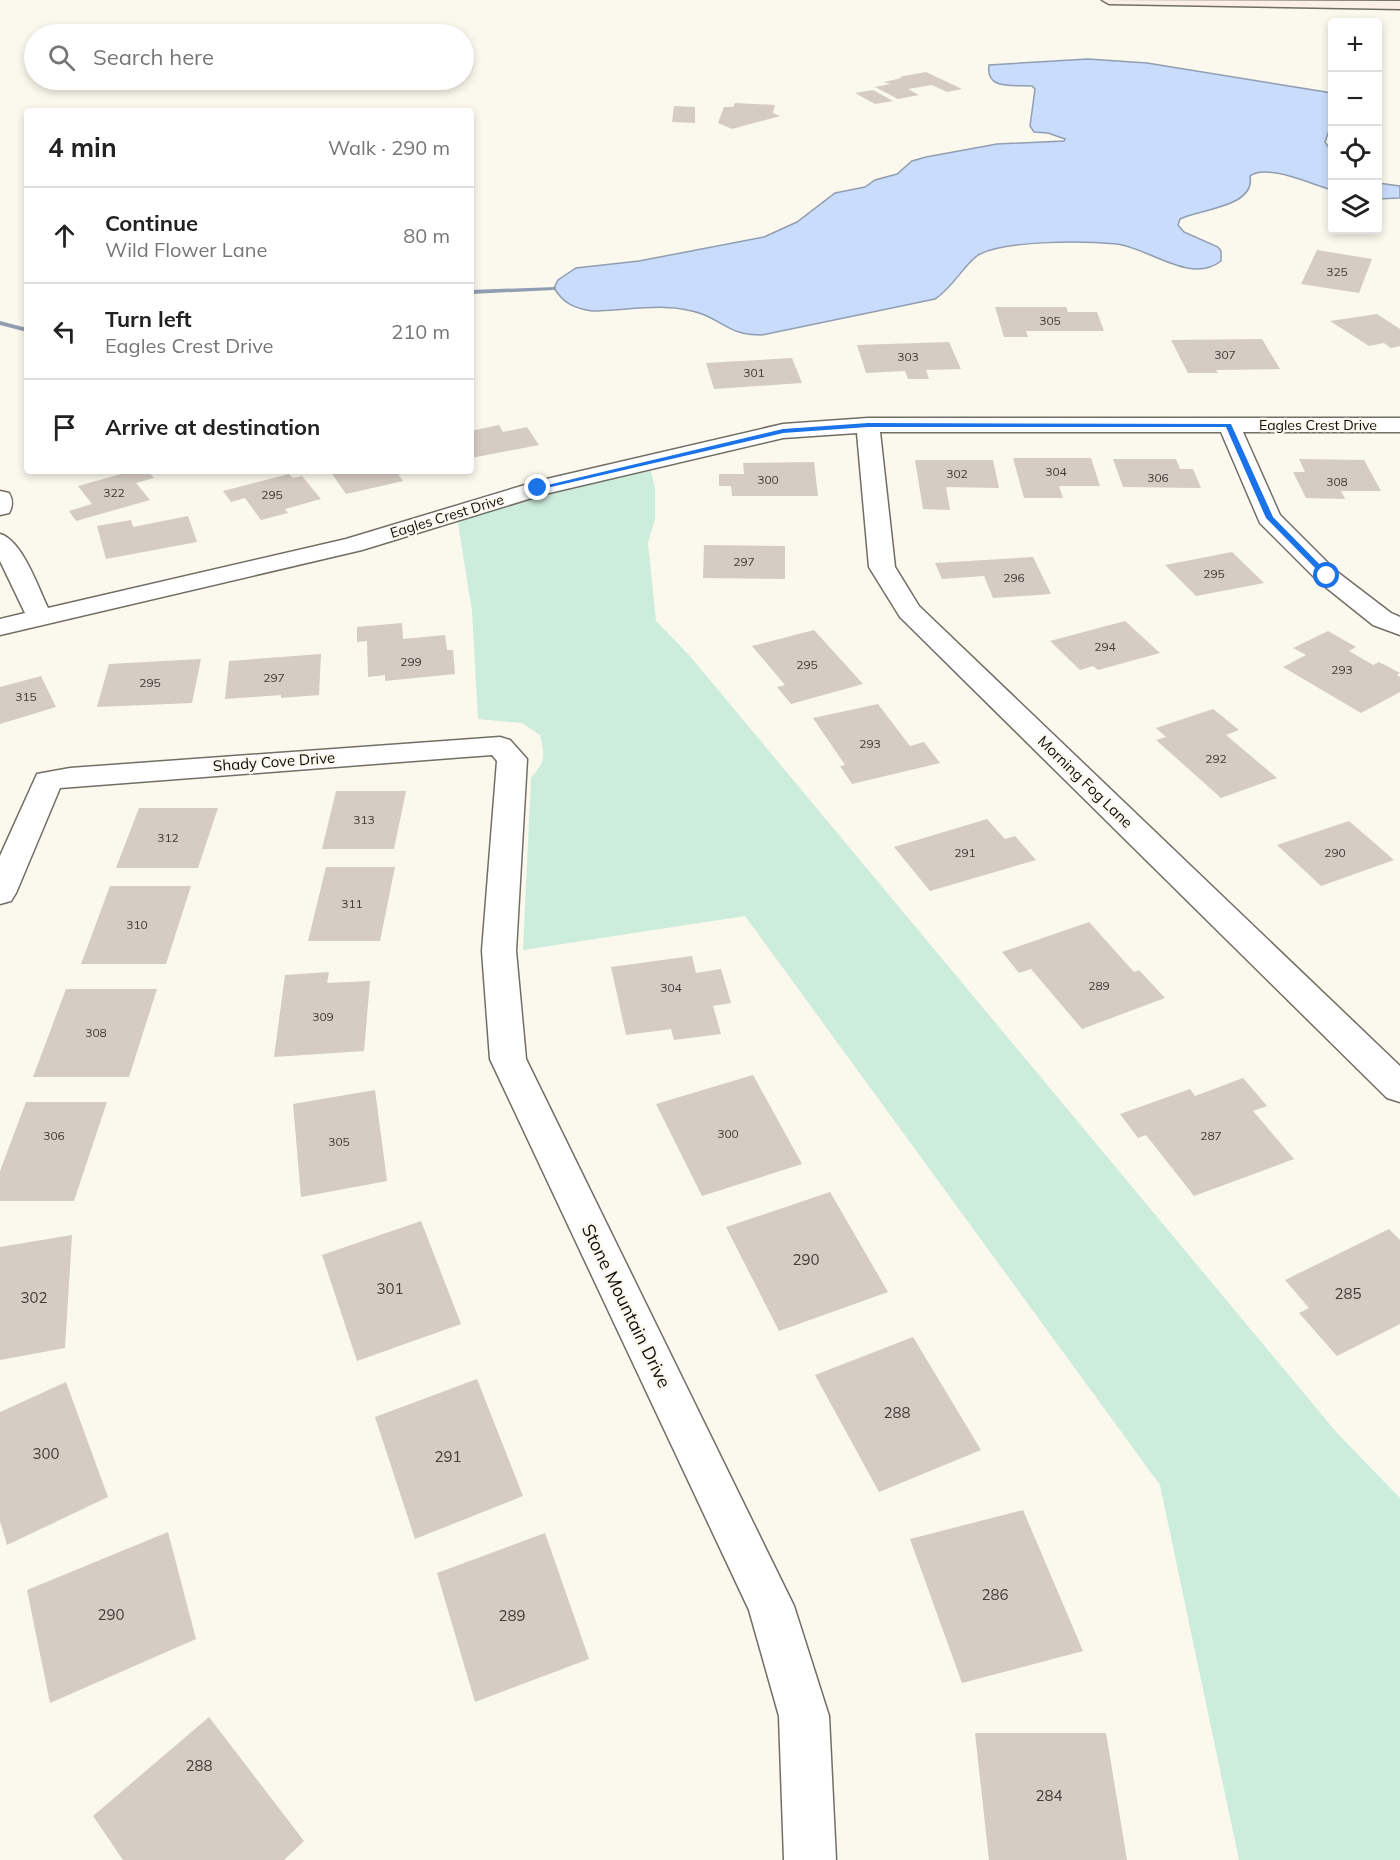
<!DOCTYPE html>
<html lang="en">
<head>
<meta charset="utf-8">
<style>
  :root { --surface:#fff; --page:#f2f2f2; --text:#222; --muted:#767676; --line:#e0e0e0 }
  body { margin:0; font-family:Mulish,sans-serif; background:var(--page); color:var(--text) }
  .controls { position:absolute; right:18px; top:18px; display:grid; overflow:hidden; border-radius:6px; box-shadow:0 3px 9px #0003 }
  .controls button { width:54px; height:54px; display:grid; place-items:center; padding:0; border:0; border-bottom:2px solid var(--line); background:var(--surface); color:var(--text); font:30px sans-serif }
  .stop { position:absolute; width:18px; height:18px; margin:-14px; border:4px solid #1a73e8; border-radius:50%; background:#fff }
  .stop.end { background:#1a73e8; border-color:#fff; box-shadow:0 2px 6px #0008 }
  .list { margin:0; padding:0; list-style:none }
  h2 { display:flex; justify-content:space-between; align-items:center; height:78px; margin:0; padding:0 24px; font-size:26px }
  h2 small { font-size:20px; font-weight:400; color:var(--muted) }
  .list li { display:grid; grid-template-columns:39px 1fr auto; gap:18px; align-items:center; box-sizing:border-box; height:96px; padding:0 24px; border-top:2px solid var(--line) }
  .list b { display:block; font-size:22px; white-space:nowrap }
  .list p { margin:0; font-size:20px; white-space:nowrap; color:var(--muted) }
  .list em { font-size:20px; font-style:normal; color:var(--muted) }
  .icon { flex:none; width:33px; height:33px; fill:none; stroke:currentColor; stroke-width:2; stroke-linecap:round; stroke-linejoin:round }
  .map { position:relative; flex:none; width:1400px; height:1860px; overflow:hidden }
  .search { position:absolute; background:var(--surface); box-shadow:0 3px 9px #0003; left:24px; top:24px; width:450px; height:66px; display:flex; align-items:center; gap:15px; box-sizing:border-box; padding:0 21px; border-radius:33px; color:var(--muted); font-size:22px }
  .panel { position:absolute; background:var(--surface); box-shadow:0 3px 9px #0003; left:24px; top:108px; width:450px; height:366px; border-radius:6px }
  .map>svg:first-child { display:block }
  .green { fill:#ccecdc }
  .water { fill:#c9dcfb; stroke:#919eb2; stroke-width:1.5 }
  .lines { fill:none; stroke-linecap:round; stroke-linejoin:round }
  .stream { fill:#919eb2; fill-rule:evenodd }
  .building { fill:#d5ccc3 }
  .street-casing { stroke:#716f65; stroke-width:3 }
  .secondary-casing { stroke:#716f65; stroke-width:3 }
  .street { fill:#fff; fill-rule:evenodd }
  .secondary { fill:#fcefe8; fill-rule:evenodd }
  .route { fill:#1a73e8 }
  .labels { text-anchor:middle; stroke-width:4.5; stroke-linejoin:round; paint-order:stroke }
  .number-label { font-size:12px; fill:#403d38 }
  .far-street-label { font-size:14px; fill:#0e0d09; stroke:#fbf8ed }
  .street-label { font-size:15px; fill:#0e0d09; stroke:#fbf8ed }
  .near-number-label { font-size:15px; fill:#403d38 }
  .near-street-label { font-size:18px; fill:#0e0d09; stroke:#fbf8ed }
</style>
</head>
<body>
<div class="map">
<svg width="1400" height="1860" viewBox="0 0 1400 1860">
  <rect width="100%" height="100%" fill="#fbf8ed"/>
  <path class="green" d="M650,466L655,488V519L648,543L656,621L689,655L1337,1433L1400,1498V1860H1239L1160,1485L745,916L523,950L531,778C546,760 545,757 540,735L522,723L478,719L472,611L457,517Z"/>
  <path class="water" d="M1088,59L1147,63L1332,93V122L1325,142L1332,152V190C1313,185 1267,163 1250,176C1256,207 1200,209 1180,219L1178,225L1184,232L1218,247L1221,251V261C1191,285 1149,248 1117,244C1083,241 1010,240 980,254C966,261 954,287 935,299L762,335C731,335 727,324 702,314C669,301 626,311 592,311C574,308 564,304 554,288L558,280L576,268L639,261L764,237L797,222L835,193L865,187L875,180L897,174L912,161L926,157L997,144L1064,141L1065,139L1048,133L1034,132L1030,126L1035,89L1032,86C1017,84 985,92 989,65Z
    M1378,183L1400,186V198L1378,199Z"/>
  <g class="lines">
    <path class="stream" d="M556,287V289L554,290L471,294V290Z
      M0,321L27,328V332L0,325Z"/>
  </g>
  <path class="building" d="M926,72L962,89L947,92L932,85L908,89L919,95L898,99L875,87L890,84L884,82L902,78L899,77Z
    M873,90L893,101L875,104L855,93Z
    M735,103L775,105L773,113L780,116L732,129L718,123L724,107H733Z
    M674,106L695,107V123L672,122Z
    M1317,250L1372,259L1359,293L1301,284Z
    M995,307H1066L1068,312H1097L1104,331H1026L1028,337H1004Z
    M1377,314L1400,329V346L1391,348L1384,343L1369,346L1330,321Z
    M1262,339L1280,369L1216,370L1218,373H1188L1171,340Z
    M949,342L961,369L926,370L929,379H908L905,371L866,373L857,345Z
    M792,358L802,383L714,389L706,363Z
    M499,425L503,432L527,427L539,445L471,458V431Z
    M1013,458H1091L1100,486H1059L1063,498H1024Z
    M1113,459H1176L1180,469H1193L1201,488L1123,487Z
    M1299,459L1364,460L1381,491H1341L1345,499L1306,498L1293,472H1305Z
    M915,460H993L999,488L946,487L950,510L923,509Z
    M814,462L818,496H732L731,486H719V474H744L743,463Z
    M132,471H148L154,478L136,483L150,500L76,521L69,511L92,504L78,486Z
    M330,471H396L403,481L346,494Z
    M289,474L293,478L302,476L321,499L285,509L288,513L261,520L245,498L231,502L223,491Z
    M188,516L197,542L106,559L97,526L131,520L133,527Z
    M704,545L785,546V579L703,578Z
    M1232,552L1264,583L1196,596L1165,565Z
    M1033,557L1051,594L993,598L984,576L942,579L935,563Z
    M1125,621L1160,653L1098,670L1093,666L1080,670L1050,641Z
    M402,623L403,639L445,635L447,650H453L455,674L385,681V675L368,677L367,641L357,642V627Z
    M814,630L863,684L791,704L777,687L785,685L752,646Z
    M1328,631L1356,647L1349,651L1373,665L1379,662L1400,673L1397,675L1400,677V692L1361,713L1283,667L1306,655L1293,648Z
    M321,654L319,695L281,698V695L225,699L229,661Z
    M201,659L192,703L97,707L109,664Z
    M41,676L56,707L0,724V687Z
    M878,704L910,746L924,742L940,763L852,784L840,766L845,765L813,718Z
    M1213,709L1239,730L1226,735L1277,778L1221,798L1156,740L1166,737L1156,728Z
    M336,791H406L394,849H322Z
    M139,808H218L198,868H116Z
    M987,819L1005,839L1015,836L1036,860L930,891L894,847Z
    M1349,821L1394,860L1321,886L1277,845Z
    M326,867H395L380,941H308Z
    M110,886H191L166,964H81Z
    M1089,922L1134,972L1139,970L1165,998L1082,1029L1031,969L1019,973L1002,952Z
    M692,956L696,973L721,969L731,1003L713,1006L721,1034L674,1040L671,1029L626,1035L611,967Z
    M329,972L327,983L370,981L364,1051L274,1057L285,975Z
    M66,989H157L129,1077H33Z
    M753,1075L802,1164L702,1196L656,1104Z
    M1243,1078L1267,1106L1253,1111L1294,1159L1194,1196L1146,1135L1138,1138L1120,1114L1190,1089L1195,1096Z
    M375,1090L387,1181L301,1197L293,1104Z
    M26,1102H107L74,1201H0V1171Z
    M830,1192L888,1292L779,1331L726,1227Z
    M421,1221L461,1324L357,1361L322,1255Z
    M1389,1229L1400,1240V1324L1337,1356L1299,1313L1309,1308L1285,1280Z
    M72,1235L65,1348L0,1360V1247Z
    M913,1337L981,1450L879,1492L815,1375Z
    M477,1379L523,1496L415,1539L375,1417Z
    M66,1382L108,1497L7,1545L0,1521V1412Z
    M1023,1510L1083,1651L962,1683L910,1539Z
    M168,1532L196,1639L50,1703L27,1590Z
    M545,1533L589,1659L475,1702L437,1573Z
    M209,1717L304,1841L284,1860H123L93,1816Z
    M975,1733H1106L1127,1860H989Z"/>
  <g class="lines">
    <defs>
      <path id="street" d="M868,418H1400V432H1243L1280,515L1336,571L1391,613L1400,617V635L1373,625L1318,581L1260,523L1221,432H880L895,567L919,606L1400,1066V1102L1387,1098L900,617L869,567L857,433L783,438L545,494L362,550L0,635V619L25,613L0,561V534C22,540 38,587 48,608L346,539L538,481L783,424Z
        M0,491L9,493C13,500 13,506 9,513L0,515Z
        M500,737L510,740L527,759L516,951L526,1059L794,1606L829,1716L836,1860H784L779,1716L749,1610L490,1059L482,951L497,761L492,755L465,757L60,788L16,893L11,901L0,904V856L37,774L70,768Z"/>
      <path id="secondary" d="M1102,0L1400,1V9L1109,4Z"/>
    </defs>
    <use href="#street" class="street-casing"/>
    <use href="#secondary" class="secondary-casing"/>
    <use href="#street" class="street"/>
    <use href="#secondary" class="secondary"/>
  </g>
  <path class="route" d="M868,423L1231,424L1273,517L1331,576L1325,578L1266,518L1226,427H868L783,433L538,490L535,488L783,429Z"/>
  <g class="labels">
    <g class="number-label">
      <text x="1337" y="276">325</text>
      <text x="1050" y="325">305</text>
      <text x="1225" y="359">307</text>
      <text x="908" y="361">303</text>
      <text x="754" y="377">301</text>
      <text x="1056" y="476">304</text>
      <text x="957" y="478">302</text>
      <text x="1158" y="482">306</text>
      <text x="768" y="484">300</text>
      <text x="1337" y="486">308</text>
      <text x="114" y="497">322</text>
      <text x="272" y="499">295</text>
      <text x="744" y="566">297</text>
      <text x="1214" y="578">295</text>
      <text x="1014" y="582">296</text>
      <text x="1105" y="651">294</text>
      <text x="411" y="666">299</text>
      <text x="807" y="669">295</text>
      <text x="1342" y="674">293</text>
      <text x="274" y="682">297</text>
      <text x="150" y="687">295</text>
      <text x="26" y="701">315</text>
      <text x="870" y="748">293</text>
      <text x="1216" y="763">292</text>
      <text x="364" y="824">313</text>
      <text x="168" y="842">312</text>
      <text x="965" y="857">291</text>
      <text x="1335" y="857">290</text>
      <text x="352" y="908">311</text>
      <text x="137" y="929">310</text>
      <text x="1099" y="990">289</text>
      <text x="671" y="992">304</text>
      <text x="323" y="1021">309</text>
      <text x="96" y="1037">308</text>
      <text x="728" y="1138">300</text>
      <text x="54" y="1140">306</text>
      <text x="1211" y="1140">287</text>
      <text x="339" y="1146">305</text>
    </g>
    <g class="far-street-label">
      <text x="1318" y="430">Eagles Crest Drive</text>
      <text transform="translate(447 516) rotate(-17)" y="5">Eagles Crest Drive</text>
    </g>
    <g class="street-label">
      <text transform="translate(274 762) rotate(-4)" y="5">Shady Cove Drive</text>
      <text transform="translate(1085 782) rotate(44)" y="5">Morning Fog Lane</text>
    </g>
    <g class="near-number-label">
      <text x="806" y="1265">290</text>
      <text x="390" y="1294">301</text>
      <text x="1348" y="1299">285</text>
      <text x="34" y="1303">302</text>
      <text x="897" y="1418">288</text>
      <text x="46" y="1459">300</text>
      <text x="448" y="1462">291</text>
      <text x="995" y="1600">286</text>
      <text x="111" y="1620">290</text>
      <text x="512" y="1621">289</text>
      <text x="199" y="1771">288</text>
      <text x="1049" y="1801">284</text>
    </g>
    <g class="near-street-label">
      <text transform="translate(626 1306) rotate(64)" y="6">Stone Mountain Drive</text>
    </g>
  </g>
</svg>
<div class="controls">
<button>+</button>
<button>−</button>
<button><svg class="icon" aria-label="locate" viewBox="0 0 24 24"><circle cx="12" cy="12" r="6"/><path d="M12 2v4M12 18v4M2 12h4M18 12h4"/></svg></button>
<button><svg class="icon" aria-label="layers" viewBox="0 0 24 24"><path d="M12 4l9 5-9 5-9-5zM3 14l9 5 9-5"/></svg></button>
</div>
<div class="stop" style="left:1327px;top:576px"></div>
<div class="stop end" style="left:538px;top:488px"></div>
<div class="search"><svg class="icon" aria-label="search" viewBox="0 0 24 24"><circle cx="10" cy="10" r="6"/><path d="M15 15l6 6"/></svg>Search here</div>
<section class="panel">
<h2>4 min<small>Walk · 290 m</small></h2>
<ul class="list">
<li><svg class="icon" aria-label="ahead" viewBox="0 0 24 24"><path d="M12 20V5M6 11l6-6 6 6"/></svg><div><b>Continue</b><p>Wild Flower Lane</p></div><em>80 m</em></li>
<li><svg class="icon" aria-label="left" viewBox="0 0 24 24"><path d="M17 20v-9H6M10 6l-5 5 5 5"/></svg><div><b>Turn left</b><p>Eagles Crest Drive</p></div><em>210 m</em></li>
<li><svg class="icon" aria-label="arrive" viewBox="0 0 24 24"><path d="M6 21V4h12l-3 4 3 4H6"/></svg><div><b>Arrive at destination</b></div></li>
</ul>
</section>
</div>
</body>
</html>
